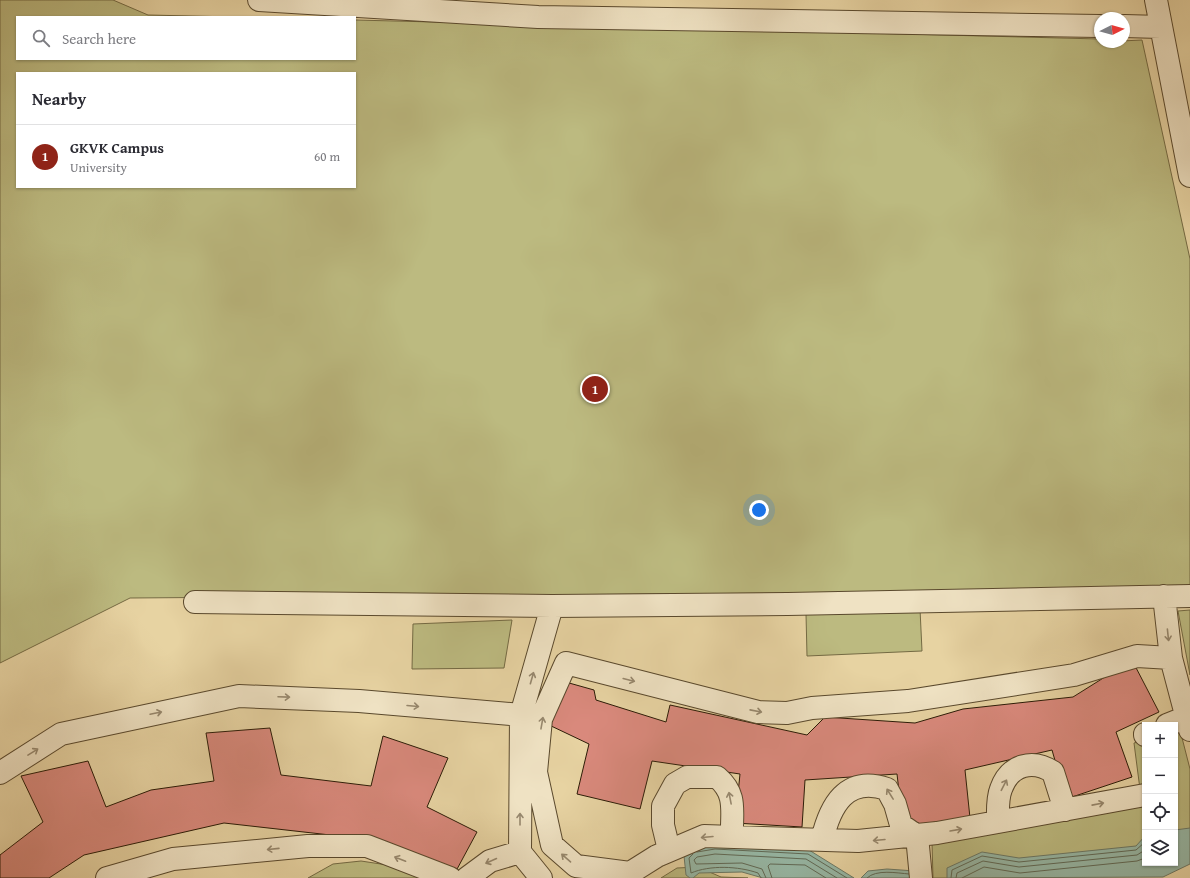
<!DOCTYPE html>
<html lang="en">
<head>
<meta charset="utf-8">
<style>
  :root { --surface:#fff; --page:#f2f2f3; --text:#2b2b33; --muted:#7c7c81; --line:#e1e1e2; --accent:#8f2418 }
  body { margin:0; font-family:"Gentium Book Plus",serif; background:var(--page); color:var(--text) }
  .controls { position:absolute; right:12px; bottom:12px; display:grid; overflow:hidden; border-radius:0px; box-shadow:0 1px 3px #0004 }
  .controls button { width:36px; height:36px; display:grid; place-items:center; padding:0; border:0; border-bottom:1px solid var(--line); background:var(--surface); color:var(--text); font:20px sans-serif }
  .compass { position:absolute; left:1094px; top:12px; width:36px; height:36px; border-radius:50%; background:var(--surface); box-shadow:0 1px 3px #0004; rotate:84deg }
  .you { position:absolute; left:759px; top:510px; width:14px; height:14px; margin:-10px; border:3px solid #fff; border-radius:50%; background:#1a73e8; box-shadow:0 0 0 6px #1a73e833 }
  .badge { display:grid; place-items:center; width:26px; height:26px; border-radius:50%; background:var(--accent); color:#fff; font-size:13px; font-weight:700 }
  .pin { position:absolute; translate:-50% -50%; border:2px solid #fff; box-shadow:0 1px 4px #0006 }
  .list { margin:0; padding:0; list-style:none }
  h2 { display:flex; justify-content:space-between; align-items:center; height:52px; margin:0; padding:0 16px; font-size:17px }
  h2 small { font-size:13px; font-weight:400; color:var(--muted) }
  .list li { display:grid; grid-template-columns:26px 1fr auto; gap:12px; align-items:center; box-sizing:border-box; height:64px; padding:0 16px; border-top:1px solid var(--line) }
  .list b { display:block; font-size:15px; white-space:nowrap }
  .list p { margin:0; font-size:13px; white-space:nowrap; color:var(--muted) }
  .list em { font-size:13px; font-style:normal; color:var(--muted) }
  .icon { flex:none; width:22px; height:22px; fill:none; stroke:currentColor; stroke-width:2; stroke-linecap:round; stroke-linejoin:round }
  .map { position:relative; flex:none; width:1190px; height:878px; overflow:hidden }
  .search { position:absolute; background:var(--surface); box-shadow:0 1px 3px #0004; left:16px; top:16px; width:340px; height:44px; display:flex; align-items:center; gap:10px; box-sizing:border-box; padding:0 14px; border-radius:0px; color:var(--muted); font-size:15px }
  .panel { position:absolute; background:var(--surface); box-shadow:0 1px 3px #0004; left:16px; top:72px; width:340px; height:116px; border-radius:0px }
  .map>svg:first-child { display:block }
  .green { fill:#bcba80; stroke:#746a43; fill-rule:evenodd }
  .water { fill:#97b8a6; stroke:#6c7966 }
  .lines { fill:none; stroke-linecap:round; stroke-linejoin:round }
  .shore { stroke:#616a56; stroke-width:1 }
  .building { fill:#d9897c; stroke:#2b1b06 }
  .minor-casing { stroke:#5a492d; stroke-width:24 }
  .minor { stroke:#efe2c3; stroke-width:22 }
  .oneway { stroke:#97886e }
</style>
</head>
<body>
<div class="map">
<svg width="1190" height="878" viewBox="0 0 1190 878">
  <rect width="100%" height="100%" fill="#e7d3a2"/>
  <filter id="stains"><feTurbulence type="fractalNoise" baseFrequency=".005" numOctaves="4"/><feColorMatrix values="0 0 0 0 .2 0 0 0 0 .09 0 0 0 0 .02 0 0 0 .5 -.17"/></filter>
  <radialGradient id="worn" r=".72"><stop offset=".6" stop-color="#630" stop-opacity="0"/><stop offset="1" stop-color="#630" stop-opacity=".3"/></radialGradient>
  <path class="green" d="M0,0H113L148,15L234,17H17V59H355V20L1100,39V42L1142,40L1190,259V590L130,598L0,663ZM17,73H355V187H17Z
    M920,609L922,651L807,656L806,614Z
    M1190,610V675L1178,611Z
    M512,620L504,668L412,669L413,624Z
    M1180,730L1190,769V856L1175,858V732Z
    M1145,740V863L1056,878H933L932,843L1141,797L1134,743Z
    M361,861L407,868L422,878H308L333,864Z
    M698,867L721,877L748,878H661L677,868Z"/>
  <path class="water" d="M1190,828V864L1163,877L947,878V868L982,852L1019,858L1136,846L1145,836V863H1175V830Z
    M715,845L809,850L854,878H763L742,872L699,873L693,878H690L686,875L684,856L693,849Z
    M887,869L915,871L916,878H861L868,871Z"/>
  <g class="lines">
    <path class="shore" d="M697,852L715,849L808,854L847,878
      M693,854L689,858L691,873C710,865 738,866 758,873L761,878
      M766,878L762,869L742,863L696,864L694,860L697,857L715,854L806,859L837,878
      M772,878L768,866L770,864L805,865L826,878
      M867,878C876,869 897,873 909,874
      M951,878L952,870L982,856L1019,862L1136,850L1145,842
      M956,878L957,873L983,861L1019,867L1137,855L1145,850
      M962,878L984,867L1020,873L1137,861L1145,858"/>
  </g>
  <path class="building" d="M1132,660L1159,712L1116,732L1132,777L1066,799L1052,750L965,770L970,818L903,826L897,774L805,780L802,827L735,823L740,774L652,761L640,809L577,794L589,744L547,724L562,681L594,690L596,700L666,722L670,705L807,735L825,717L915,723L963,709L1073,697Z
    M270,728L281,775L371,786L383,736L448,758L427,807L477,832L456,871L348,837L224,823L84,855L49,878H0V855L43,822L21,776L88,761L106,807L151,790L214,781L206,733Z"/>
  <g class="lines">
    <defs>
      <path id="minor" d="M259,0L538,17L1100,26
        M1156,0L1190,176
        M1124,26L1161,27
        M1164,596L1171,658L1190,730
        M195,602L552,606L788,604L1190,596
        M1167,725L1187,717
        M1145,734V735
        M0,773L61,734L239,696L359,701L521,715
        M998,822C998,811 997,799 1001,789C1010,764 1033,759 1053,772L1065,810
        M917,836L921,878
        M822,840C830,806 846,775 887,789L895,804L901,825L917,836
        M669,850L663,825V806L675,784L687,777H717C738,795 731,812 732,837
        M630,873L576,866L552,845L536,772L541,719L566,663L758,712L787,713L812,708L908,701L1074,675L1137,656L1171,658
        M107,878L173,859L308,846H367L450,878
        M467,878L490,861L520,852
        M541,878L520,852L521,715L552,606
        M622,878L657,856L704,836L858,841L937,833L1145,795"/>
    </defs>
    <use href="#minor" class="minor-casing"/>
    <use href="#minor" class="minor"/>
  </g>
  <defs><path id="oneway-shaft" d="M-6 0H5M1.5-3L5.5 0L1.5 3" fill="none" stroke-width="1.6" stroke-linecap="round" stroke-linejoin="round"/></defs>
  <g class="oneway">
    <use href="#oneway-shaft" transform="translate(1168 635) rotate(84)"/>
    <use href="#oneway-shaft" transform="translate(532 678) rotate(-74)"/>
    <use href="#oneway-shaft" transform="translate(629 680) rotate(14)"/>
    <use href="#oneway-shaft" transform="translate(284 697) rotate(2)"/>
    <use href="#oneway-shaft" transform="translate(413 706) rotate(5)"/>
    <use href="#oneway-shaft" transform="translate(756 711) rotate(11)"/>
    <use href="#oneway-shaft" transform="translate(156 713) rotate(-12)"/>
    <use href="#oneway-shaft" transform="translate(542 723) rotate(-80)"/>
    <use href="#oneway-shaft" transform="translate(33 752) rotate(-32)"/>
    <use href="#oneway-shaft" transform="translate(1004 785) rotate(-63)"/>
    <use href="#oneway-shaft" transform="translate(890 794) rotate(-122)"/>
    <use href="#oneway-shaft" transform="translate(730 798) rotate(-101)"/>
    <use href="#oneway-shaft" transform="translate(1098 804) rotate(-11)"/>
    <use href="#oneway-shaft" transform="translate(520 819) rotate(-90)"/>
    <use href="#oneway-shaft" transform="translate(956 830) rotate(-10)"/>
    <use href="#oneway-shaft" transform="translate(707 837) rotate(175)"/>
    <use href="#oneway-shaft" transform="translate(879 840) rotate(175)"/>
    <use href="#oneway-shaft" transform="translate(273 849) rotate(174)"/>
    <use href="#oneway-shaft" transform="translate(566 858) rotate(-139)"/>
    <use href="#oneway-shaft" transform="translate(400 859) rotate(-159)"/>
    <use href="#oneway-shaft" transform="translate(491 861) rotate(156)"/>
  </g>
  <rect width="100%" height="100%" filter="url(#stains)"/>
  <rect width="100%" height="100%" fill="url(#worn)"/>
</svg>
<div class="controls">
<button>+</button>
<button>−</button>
<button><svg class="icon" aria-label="locate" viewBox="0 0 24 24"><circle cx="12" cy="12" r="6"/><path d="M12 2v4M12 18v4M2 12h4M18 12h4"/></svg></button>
<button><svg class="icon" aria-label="layers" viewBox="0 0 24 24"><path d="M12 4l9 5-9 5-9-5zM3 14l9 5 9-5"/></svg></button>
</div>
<svg class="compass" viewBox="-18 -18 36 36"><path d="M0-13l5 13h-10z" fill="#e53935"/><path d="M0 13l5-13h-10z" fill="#7c7c81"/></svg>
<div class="you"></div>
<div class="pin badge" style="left:595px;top:389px">1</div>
<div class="search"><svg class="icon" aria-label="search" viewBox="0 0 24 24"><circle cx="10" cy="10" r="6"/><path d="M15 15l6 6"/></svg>Search here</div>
<section class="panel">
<h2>Nearby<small></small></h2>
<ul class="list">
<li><span class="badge">1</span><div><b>GKVK Campus</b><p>University</p></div><em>60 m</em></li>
</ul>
</section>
</div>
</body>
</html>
